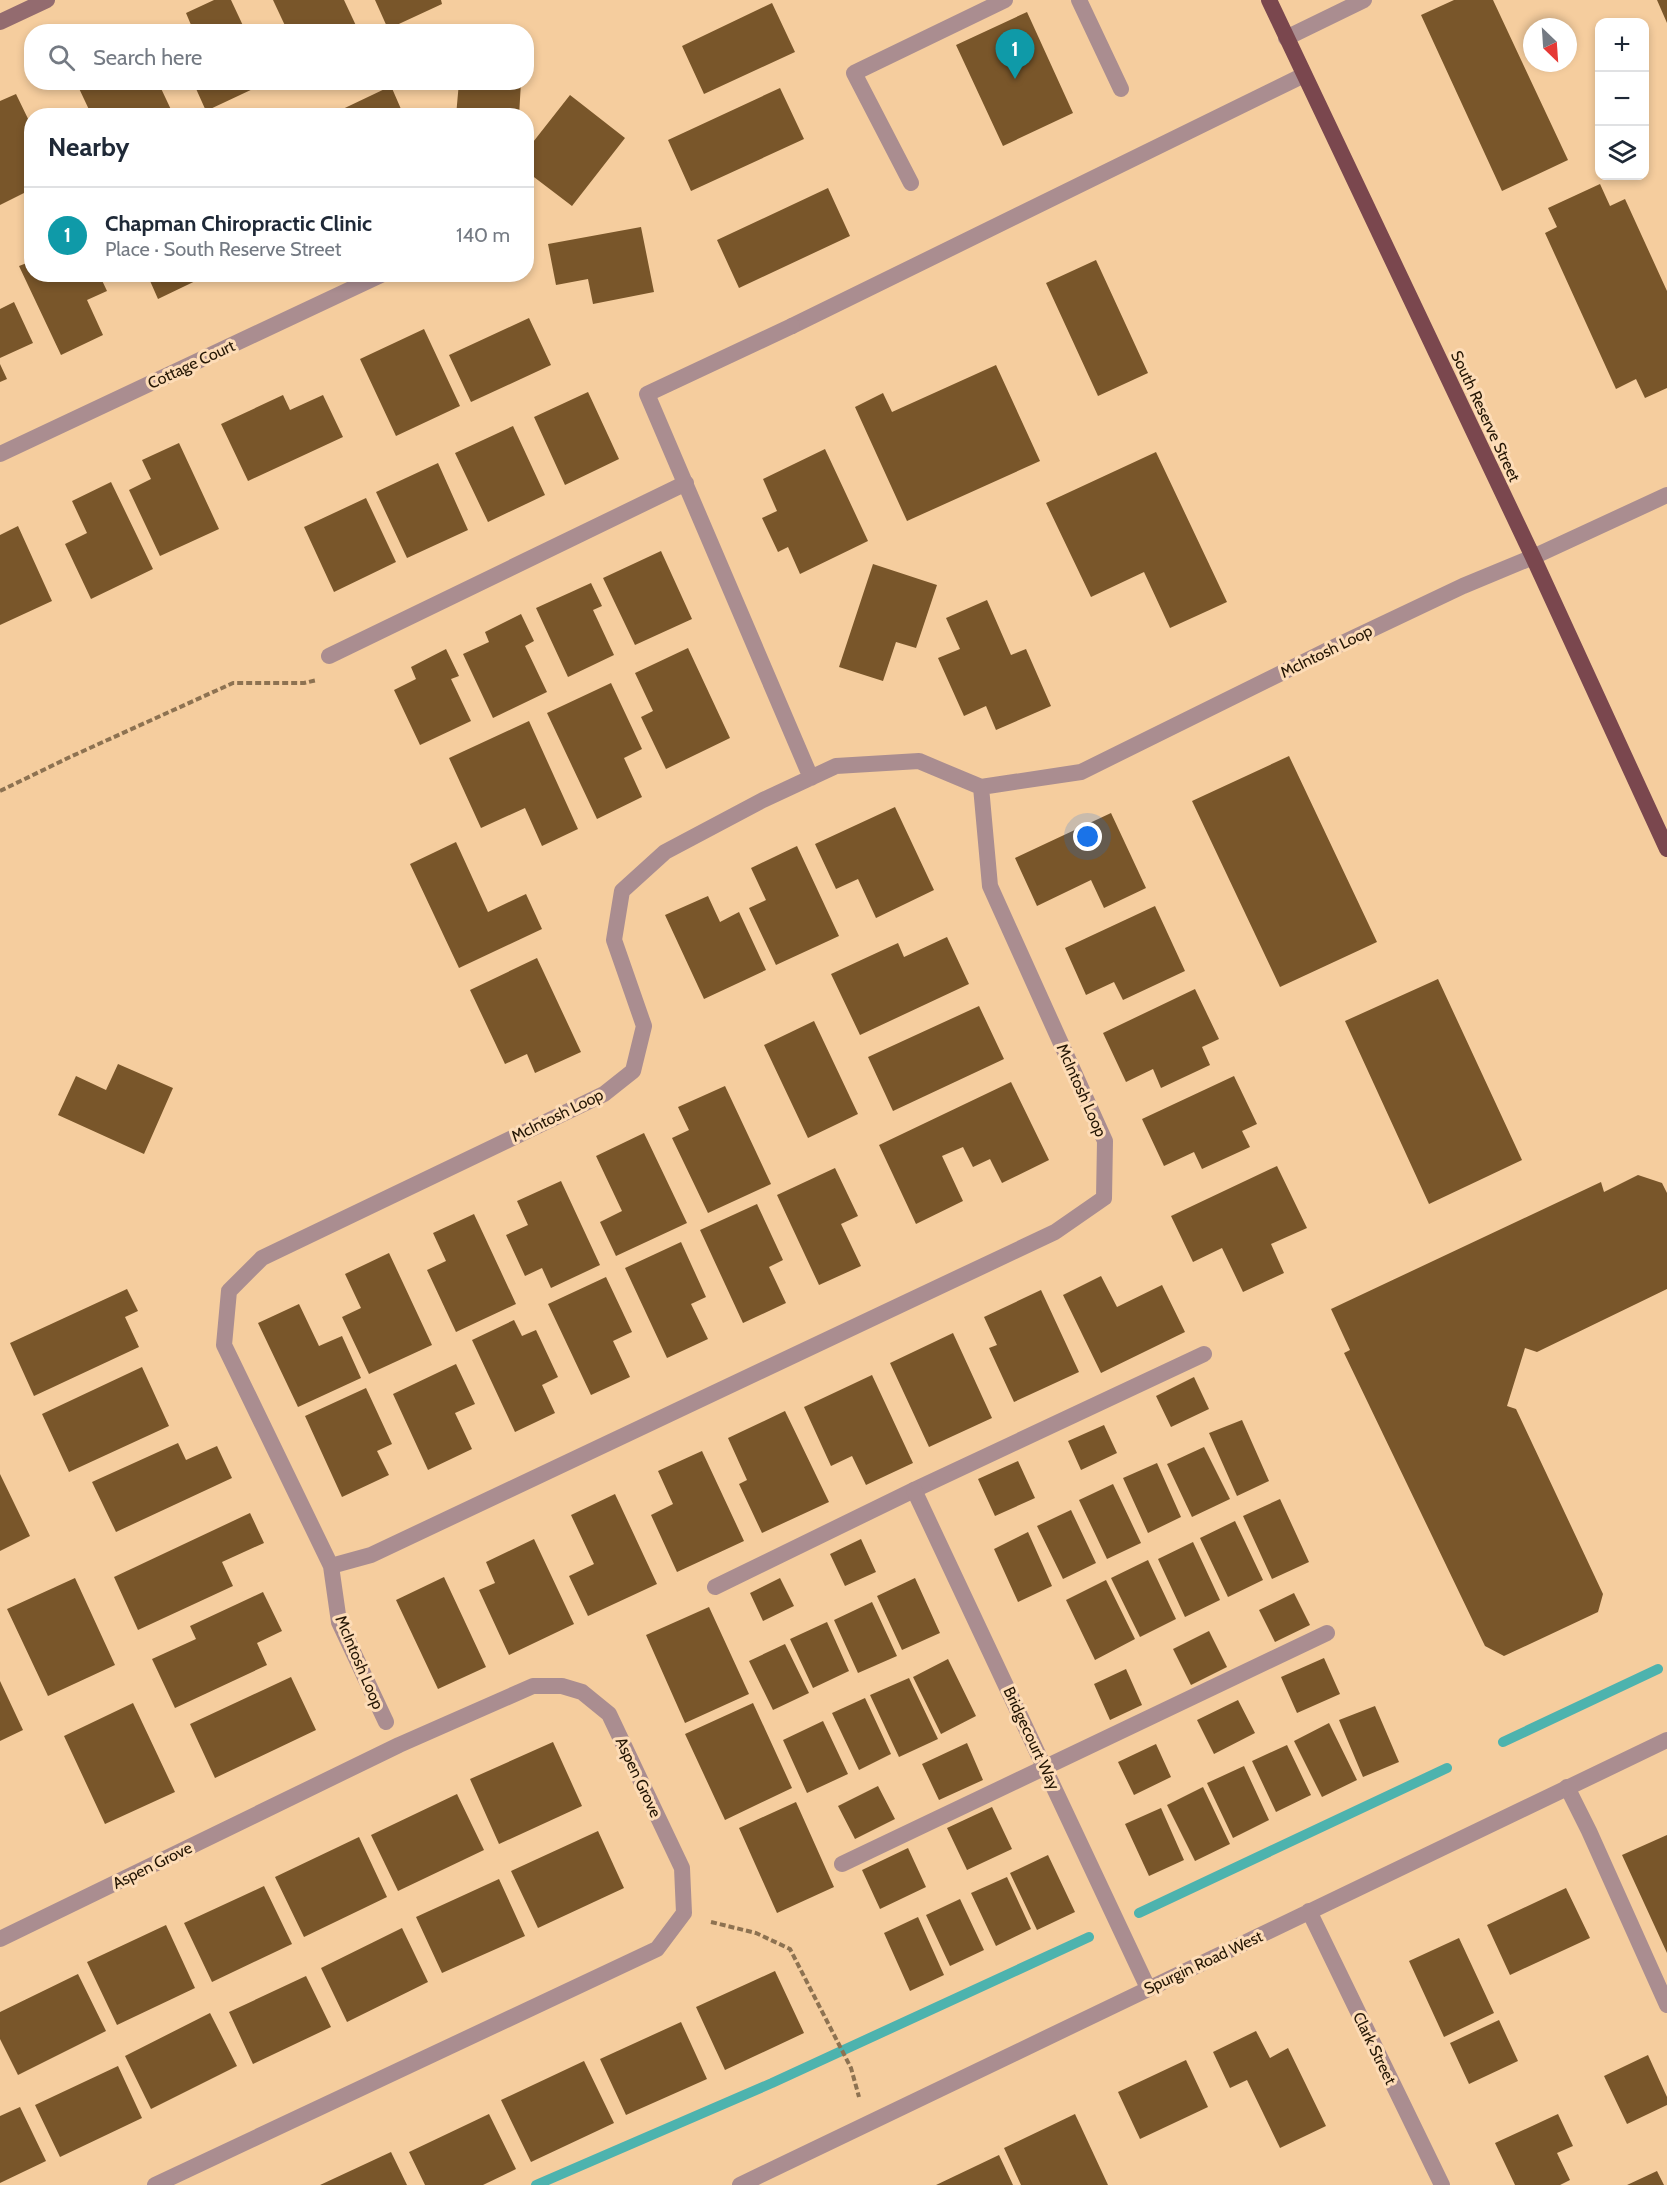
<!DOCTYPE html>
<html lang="en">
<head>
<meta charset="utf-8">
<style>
  :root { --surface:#fff; --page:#f2f2f3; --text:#1f2937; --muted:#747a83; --line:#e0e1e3; --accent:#db2777 }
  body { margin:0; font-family:Cabin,sans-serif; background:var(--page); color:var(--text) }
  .controls { position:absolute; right:18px; top:18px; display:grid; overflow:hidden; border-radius:12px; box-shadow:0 3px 9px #0003 }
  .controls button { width:54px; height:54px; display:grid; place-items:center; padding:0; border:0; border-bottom:2px solid var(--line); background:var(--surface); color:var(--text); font:30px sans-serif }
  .compass { position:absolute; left:1523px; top:18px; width:54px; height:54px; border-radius:50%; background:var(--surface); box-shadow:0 3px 9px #0003; rotate:155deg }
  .you { position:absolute; left:1088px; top:837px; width:21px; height:21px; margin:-15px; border:4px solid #fff; border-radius:50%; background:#1a73e8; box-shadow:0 0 0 9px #1a73e833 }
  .badge { display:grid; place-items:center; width:39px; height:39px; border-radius:50%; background:var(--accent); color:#fff; font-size:20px; font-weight:700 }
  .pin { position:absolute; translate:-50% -50px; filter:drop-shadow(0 2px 3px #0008) }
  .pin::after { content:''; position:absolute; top:32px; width:21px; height:18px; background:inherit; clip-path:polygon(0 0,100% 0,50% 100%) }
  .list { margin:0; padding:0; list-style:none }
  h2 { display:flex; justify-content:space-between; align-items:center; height:78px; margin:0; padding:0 24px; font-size:26px }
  h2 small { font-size:20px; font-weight:400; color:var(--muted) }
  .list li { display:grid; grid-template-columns:39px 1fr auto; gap:18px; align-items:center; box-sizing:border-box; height:96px; padding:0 24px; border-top:2px solid var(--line) }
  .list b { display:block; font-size:22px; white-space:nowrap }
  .list p { margin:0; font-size:20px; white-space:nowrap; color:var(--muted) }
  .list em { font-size:20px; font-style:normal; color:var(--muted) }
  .icon { flex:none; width:33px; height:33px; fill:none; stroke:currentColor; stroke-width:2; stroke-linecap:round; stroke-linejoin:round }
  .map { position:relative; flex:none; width:1667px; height:2185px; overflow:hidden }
  .search { position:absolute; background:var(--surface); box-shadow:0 3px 9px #0003; left:24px; top:24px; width:510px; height:66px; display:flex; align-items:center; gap:15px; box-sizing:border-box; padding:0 21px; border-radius:24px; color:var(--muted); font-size:22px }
  .panel { position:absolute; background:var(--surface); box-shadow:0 3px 9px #0003; left:24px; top:108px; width:510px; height:174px; border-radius:24px }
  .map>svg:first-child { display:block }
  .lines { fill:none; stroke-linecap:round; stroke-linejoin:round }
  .stream { stroke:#4db3ae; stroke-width:10 }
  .building { fill:#79562a }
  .path { stroke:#8d7251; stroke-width:4; stroke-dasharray:6 3; stroke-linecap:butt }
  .service { stroke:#aa8d90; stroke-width:16 }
  .minor { stroke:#aa8d90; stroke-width:16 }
  .secondary { stroke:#936b6f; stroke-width:16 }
  .trunk { stroke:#7a474e; stroke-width:16 }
  .labels { text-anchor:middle; stroke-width:6; stroke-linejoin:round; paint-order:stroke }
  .street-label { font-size:16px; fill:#241604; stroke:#fddcb7 }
</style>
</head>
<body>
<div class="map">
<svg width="1667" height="2185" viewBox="0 0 1667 2185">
  <rect width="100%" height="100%" fill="#f5cd9e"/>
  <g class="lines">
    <path class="stream" d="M1503,1742L1658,1669
      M1139,1913L1447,1768
      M536,2185L772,2083L1089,1937"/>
  </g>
  <path class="building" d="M214,0H231L246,32H194L186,13Z
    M273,0H344L359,32H288Z
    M375,0H441L442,4L388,29Z
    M1454,0H1493L1568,160L1502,191L1421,15Z
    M1657,0H1667V23Z
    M772,3L795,52L704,94L682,46Z
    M1027,12L1073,113L1003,146L956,45Z
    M76,82H158L174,116H92Z
    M193,82H268L206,111Z
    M459,82H521L519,116H456Z
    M391,86L404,116H328Z
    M780,88L804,139L691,191L668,140Z
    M16,94L32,127V189L0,205V101Z
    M570,95L625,138L572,206L526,171V151Z
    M1600,184L1610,206L1625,199L1667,291V388L1645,398L1636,379L1616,389L1545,233L1557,227L1548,208Z
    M828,188L850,236L739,288L717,240Z
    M641,227L654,292L593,304L588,279L556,285L548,244Z
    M1096,260L1148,373L1098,396L1046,283Z
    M32,261V274H99L107,291L87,300L103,335L61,355L19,266Z
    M147,274H210L158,299Z
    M14,302L33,343L0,358V309Z
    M529,318L551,365L471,402L449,355Z
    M424,329L460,406L396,436L360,359Z
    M0,364L7,379L0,382Z
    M996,365L1040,461L907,521L855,407L883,393L892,412Z
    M588,392L619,459L565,485L534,417Z
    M283,395L290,410L323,395L343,437L248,481L221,424Z
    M513,426L545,495L488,522L455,453Z
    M179,443L219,529L160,556L129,490L151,479L142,460Z
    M825,449L868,541L800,574L788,547L778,552L762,518L777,511L763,479Z
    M1156,452L1227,602L1170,628L1144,572L1091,597L1046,503Z
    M438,463L468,530L407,558L376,492Z
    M111,482L153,569L91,599L65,544L87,533L72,501Z
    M366,498L396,562L334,592L304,527Z
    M18,526L52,601L0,625V535Z
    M661,551L692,619L635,645L603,578Z
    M873,564L937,585L916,648L896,642L883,681L839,667Z
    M591,583L602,606L593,610L614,655L568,677L536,608Z
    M987,600L1011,655L1026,649L1051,706L996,730L986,706L964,716L938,658L960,649L946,618Z
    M521,614L534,641L525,646L547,692L493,718L463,654L489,642L485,632Z
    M688,648L730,738L666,769L641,717L653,711L635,673Z
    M446,649L459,676L451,679L471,721L420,745L394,690L416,679L411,667Z
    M611,683L642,749L624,758L642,797L597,819L547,713Z
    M529,721L578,829L542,846L525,808L481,828L449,758Z
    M1289,756L1377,942L1280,987L1192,801Z
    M895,807L934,890L876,918L858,879L836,889L815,844Z
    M1111,813L1146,888L1104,908L1091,880L1037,906L1015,858Z
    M456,842L488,912L526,894L542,929L459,968L410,864Z
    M797,846L839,936L776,965L749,908L766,900L751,868Z
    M708,896L720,922L739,912L766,970L704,999L665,915Z
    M1155,906L1185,971L1123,1000L1114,982L1086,995L1065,948Z
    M947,937L969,984L860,1035L831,974L898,943L904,957Z
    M537,958L581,1052L535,1073L527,1054L505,1064L470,990Z
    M1438,979L1522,1160L1429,1204L1345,1021Z
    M1195,989L1219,1039L1202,1047L1210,1065L1161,1088L1153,1069L1126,1082L1103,1033Z
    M979,1006L1004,1059L893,1111L868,1057Z
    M814,1021L858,1114L808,1138L764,1045Z
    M118,1064L173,1088L144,1154L58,1115L76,1076L106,1090Z
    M1234,1076L1257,1124L1242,1131L1250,1147L1202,1169L1194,1152L1164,1166L1142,1119Z
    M1011,1082L1049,1160L1002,1183L990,1159L973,1167L963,1147L942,1156L963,1201L916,1224L879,1145Z
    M725,1086L771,1184L708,1213L672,1138L689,1130L678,1107Z
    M644,1133L687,1223L616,1256L600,1222L622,1211L596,1156Z
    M1277,1166L1307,1228L1271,1244L1284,1273L1243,1292L1222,1248L1193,1262L1171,1216Z
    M835,1168L858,1216L841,1224L861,1266L819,1285L777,1195Z
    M1638,1175L1662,1183L1667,1193V1289L1537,1352L1525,1348L1507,1406L1516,1409L1603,1594L1598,1612L1504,1656L1485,1646L1344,1353L1350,1350L1331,1309L1601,1182L1604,1192Z
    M561,1181L600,1265L551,1288L542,1268L525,1276L506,1235L528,1225L517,1201Z
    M757,1204L783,1260L769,1267L786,1303L743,1323L700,1230Z
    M474,1214L516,1304L456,1332L427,1270L446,1261L433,1233Z
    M681,1242L706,1297L691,1304L708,1339L667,1358L625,1268Z
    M389,1253L432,1345L369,1374L342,1317L361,1308L345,1274Z
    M1101,1276L1117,1307L1162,1285L1185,1332L1101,1373L1063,1295Z
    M606,1277L632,1332L613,1341L630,1377L591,1395L548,1304Z
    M127,1289L138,1311L125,1317L139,1347L34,1396L10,1343Z
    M1041,1290L1079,1372L1014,1402L989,1348L997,1345L984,1317Z
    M299,1304L319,1346L342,1336L361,1378L298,1407L258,1323Z
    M514,1320L522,1336L536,1330L558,1377L542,1385L555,1413L515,1432L472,1340Z
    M953,1333L992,1418L929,1447L890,1363Z
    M456,1364L475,1404L455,1413L472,1449L428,1470L393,1394Z
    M142,1367L169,1426L69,1472L42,1414Z
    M872,1375L913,1463L866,1485L852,1456L831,1466L804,1407Z
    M1194,1377L1209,1409L1171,1427L1156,1396Z
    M366,1388L392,1444L377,1451L389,1475L342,1497L305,1416Z
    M785,1411L829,1502L762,1533L739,1484L747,1480L728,1438Z
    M1242,1420L1269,1481L1237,1496L1209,1433Z
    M1104,1425L1117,1453L1081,1470L1068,1441Z
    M178,1443L186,1460L217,1446L232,1478L116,1532L92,1482Z
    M1204,1447L1230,1499L1192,1517L1167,1464Z
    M702,1451L744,1541L677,1572L651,1515L673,1504L658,1471Z
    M1018,1461L1035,1498L995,1516L978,1479Z
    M1157,1463L1181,1517L1148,1533L1123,1478Z
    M0,1474L30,1536L0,1551Z
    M1113,1484L1141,1543L1107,1559L1079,1500Z
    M615,1494L657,1584L588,1616L569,1576L594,1564L571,1515Z
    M1280,1499L1309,1562L1272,1579L1243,1516Z
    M1071,1510L1096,1563L1063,1579L1037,1526Z
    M250,1513L264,1543L222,1562L233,1586L138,1630L114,1577Z
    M1235,1521L1263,1580L1228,1597L1200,1538Z
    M1028,1532L1052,1586L1018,1602L994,1549Z
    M534,1539L574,1624L509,1655L479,1590L495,1583L486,1562Z
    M861,1539L876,1572L845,1586L830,1554Z
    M1193,1542L1220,1600L1185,1617L1158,1559Z
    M1148,1560L1176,1619L1140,1637L1111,1578Z
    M444,1577L486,1667L438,1689L396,1600Z
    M75,1578L115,1665L48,1696L7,1609Z
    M780,1578L794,1606L763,1621L750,1593Z
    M915,1578L940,1633L902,1650L877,1596Z
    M1106,1580L1135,1639L1095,1660L1066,1600Z
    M263,1592L282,1631L257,1643L267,1665L175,1708L152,1659L196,1639L190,1626Z
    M1294,1593L1310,1625L1275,1642L1259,1610Z
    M872,1602L897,1656L858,1673L834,1620Z
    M709,1607L749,1694L685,1723L646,1635Z
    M827,1622L849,1671L813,1688L790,1639Z
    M1209,1631L1227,1667L1191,1685L1173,1649Z
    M785,1644L809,1693L773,1710L749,1661Z
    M1324,1658L1340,1694L1297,1713L1281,1677Z
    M948,1659L976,1716L941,1734L913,1677Z
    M1126,1669L1142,1705L1110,1720L1094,1684Z
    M291,1677L316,1730L215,1778L190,1724Z
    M909,1678L938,1739L899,1757L870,1695Z
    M0,1681L23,1730L0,1741Z
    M865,1698L891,1754L859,1770L832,1713Z
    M1238,1700L1255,1733L1214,1754L1197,1720Z
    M133,1703L175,1792L105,1824L64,1736Z
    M753,1703L792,1788L725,1820L685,1734Z
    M1375,1706L1399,1762L1363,1777L1339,1720Z
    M823,1721L848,1774L807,1793L783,1740Z
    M1329,1723L1357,1780L1322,1797L1294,1741Z
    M553,1742L582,1806L499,1844L470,1779Z
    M967,1743L983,1780L939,1800L922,1764Z
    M1156,1744L1171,1777L1134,1795L1118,1762Z
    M1287,1745L1311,1795L1276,1812L1252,1761Z
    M1244,1766L1269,1820L1233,1838L1207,1783Z
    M878,1786L895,1819L855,1839L838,1806Z
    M1203,1787L1230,1844L1195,1861L1167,1805Z
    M457,1794L484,1850L398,1891L371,1835Z
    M796,1802L834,1887L777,1913L739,1828Z
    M992,1807L1012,1849L967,1870L947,1828Z
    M1161,1808L1184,1860L1149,1876L1125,1824Z
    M598,1831L624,1888L538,1928L511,1871Z
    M1667,1835V1953L1622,1855Z
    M359,1837L387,1897L304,1937L275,1877Z
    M908,1848L926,1887L880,1909L862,1870Z
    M1048,1855L1075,1912L1037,1930L1010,1873Z
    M1007,1877L1031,1929L996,1946L971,1893Z
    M499,1879L525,1936L442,1973L416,1917Z
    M264,1886L292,1944L212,1982L184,1923Z
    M1566,1888L1590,1938L1510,1975L1487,1925Z
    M960,1899L984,1950L950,1966L926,1915Z
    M918,1917L944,1975L910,1991L884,1933Z
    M166,1925L195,1988L117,2025L87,1962Z
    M402,1928L428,1982L347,2022L321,1968Z
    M1459,1938L1494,2013L1444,2037L1409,1961Z
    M775,1971L804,2033L725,2070L696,2007Z
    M78,1974L106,2031L18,2075L0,2039V2012Z
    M306,1976L331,2027L253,2064L229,2012Z
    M210,2013L237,2066L151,2109L125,2056Z
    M1499,2020L1518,2061L1469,2084L1450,2043Z
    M681,2022L707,2079L626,2115L600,2059Z
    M1256,2031L1270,2058L1288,2048L1326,2126L1280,2148L1247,2080L1230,2088L1213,2052Z
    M1648,2055L1667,2097V2105L1627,2124L1604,2076Z
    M1186,2060L1208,2107L1140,2139L1118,2092Z
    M584,2061L614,2123L531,2162L501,2100Z
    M118,2066L142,2118L60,2157L35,2105Z
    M20,2107L46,2161L0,2183V2116Z
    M489,2114L516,2169L483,2185H425L409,2152Z
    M1075,2114L1108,2185H1021L1004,2148Z
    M1558,2114L1573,2146L1557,2153L1570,2180L1560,2185H1515L1495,2143Z
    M391,2152L407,2185H320Z
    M999,2155L1013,2185H936Z
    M1657,2171L1664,2185H1627Z"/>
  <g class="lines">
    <path class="path" d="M0,791L70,757L233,683H304L317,680
      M711,1922L756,1933L790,1949L851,2068L859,2097"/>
    <path class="service" d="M1079,0L1121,89
      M911,183L854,73L1005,0
      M792,326L1304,75
      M715,1587L914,1490L1204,1354
      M1567,1787L1589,1831L1667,2005
      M842,1864L1327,1633"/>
    <path class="minor" d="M1286,38L1364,0
      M792,326L647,394L811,778
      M0,454L383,274
      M329,656L686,483
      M914,1490L1148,1988
      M331,1566L224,1345L229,1291L262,1258L604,1094L633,1071L644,1026L614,940L622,891L665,852L763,800L836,766L919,761L981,787
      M386,1722L339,1622L331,1566L371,1555L1055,1232L1104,1198L1105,1141L990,886L981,787L1081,772L1328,650L1463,586L1533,557L1667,495
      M1309,1911L1442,2185
      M0,1939L399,1745L533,1686H562L582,1692L609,1714L682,1868L684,1913L657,1949L155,2185
      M740,2185L1667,1740"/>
    <path class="secondary" d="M0,22L47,0"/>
    <path class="trunk" d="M1269,0L1533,557L1667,849"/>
  </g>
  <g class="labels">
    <g class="street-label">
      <text transform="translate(191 364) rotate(-25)" y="6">Cottage Court</text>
      <text transform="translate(1486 416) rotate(65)" y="6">South Reserve Street</text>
      <text transform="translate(1326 651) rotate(-26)" y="6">McIntosh Loop</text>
      <text transform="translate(1082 1090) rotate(66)" y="6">McIntosh Loop</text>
      <text transform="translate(557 1115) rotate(-26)" y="6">McIntosh Loop</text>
      <text transform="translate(360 1662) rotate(67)" y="6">McIntosh Loop</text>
      <text transform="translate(1032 1738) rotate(65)" y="6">Bridgecourt Way</text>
      <text transform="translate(639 1777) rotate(65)" y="6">Aspen Grove</text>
      <text transform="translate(152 1865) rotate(-26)" y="6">Aspen Grove</text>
      <text transform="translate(1203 1962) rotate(-25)" y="6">Spurgin Road West</text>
      <text transform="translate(1375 2048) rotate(64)" y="6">Clark Street</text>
    </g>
  </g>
</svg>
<div class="controls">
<button>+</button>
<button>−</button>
<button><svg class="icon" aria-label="layers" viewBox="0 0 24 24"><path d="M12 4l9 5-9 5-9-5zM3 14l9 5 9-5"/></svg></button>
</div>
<svg class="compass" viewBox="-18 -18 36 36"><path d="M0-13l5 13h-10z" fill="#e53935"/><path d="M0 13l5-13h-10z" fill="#747a83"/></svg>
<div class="you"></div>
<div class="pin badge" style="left:1015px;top:79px;background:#0f9aa8">1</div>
<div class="search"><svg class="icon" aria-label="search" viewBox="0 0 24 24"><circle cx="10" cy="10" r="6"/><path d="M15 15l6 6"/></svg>Search here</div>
<section class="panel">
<h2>Nearby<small></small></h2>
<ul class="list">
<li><span class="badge" style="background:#0f9aa8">1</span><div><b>Chapman Chiropractic Clinic</b><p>Place · South Reserve Street</p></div><em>140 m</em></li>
</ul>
</section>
</div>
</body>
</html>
